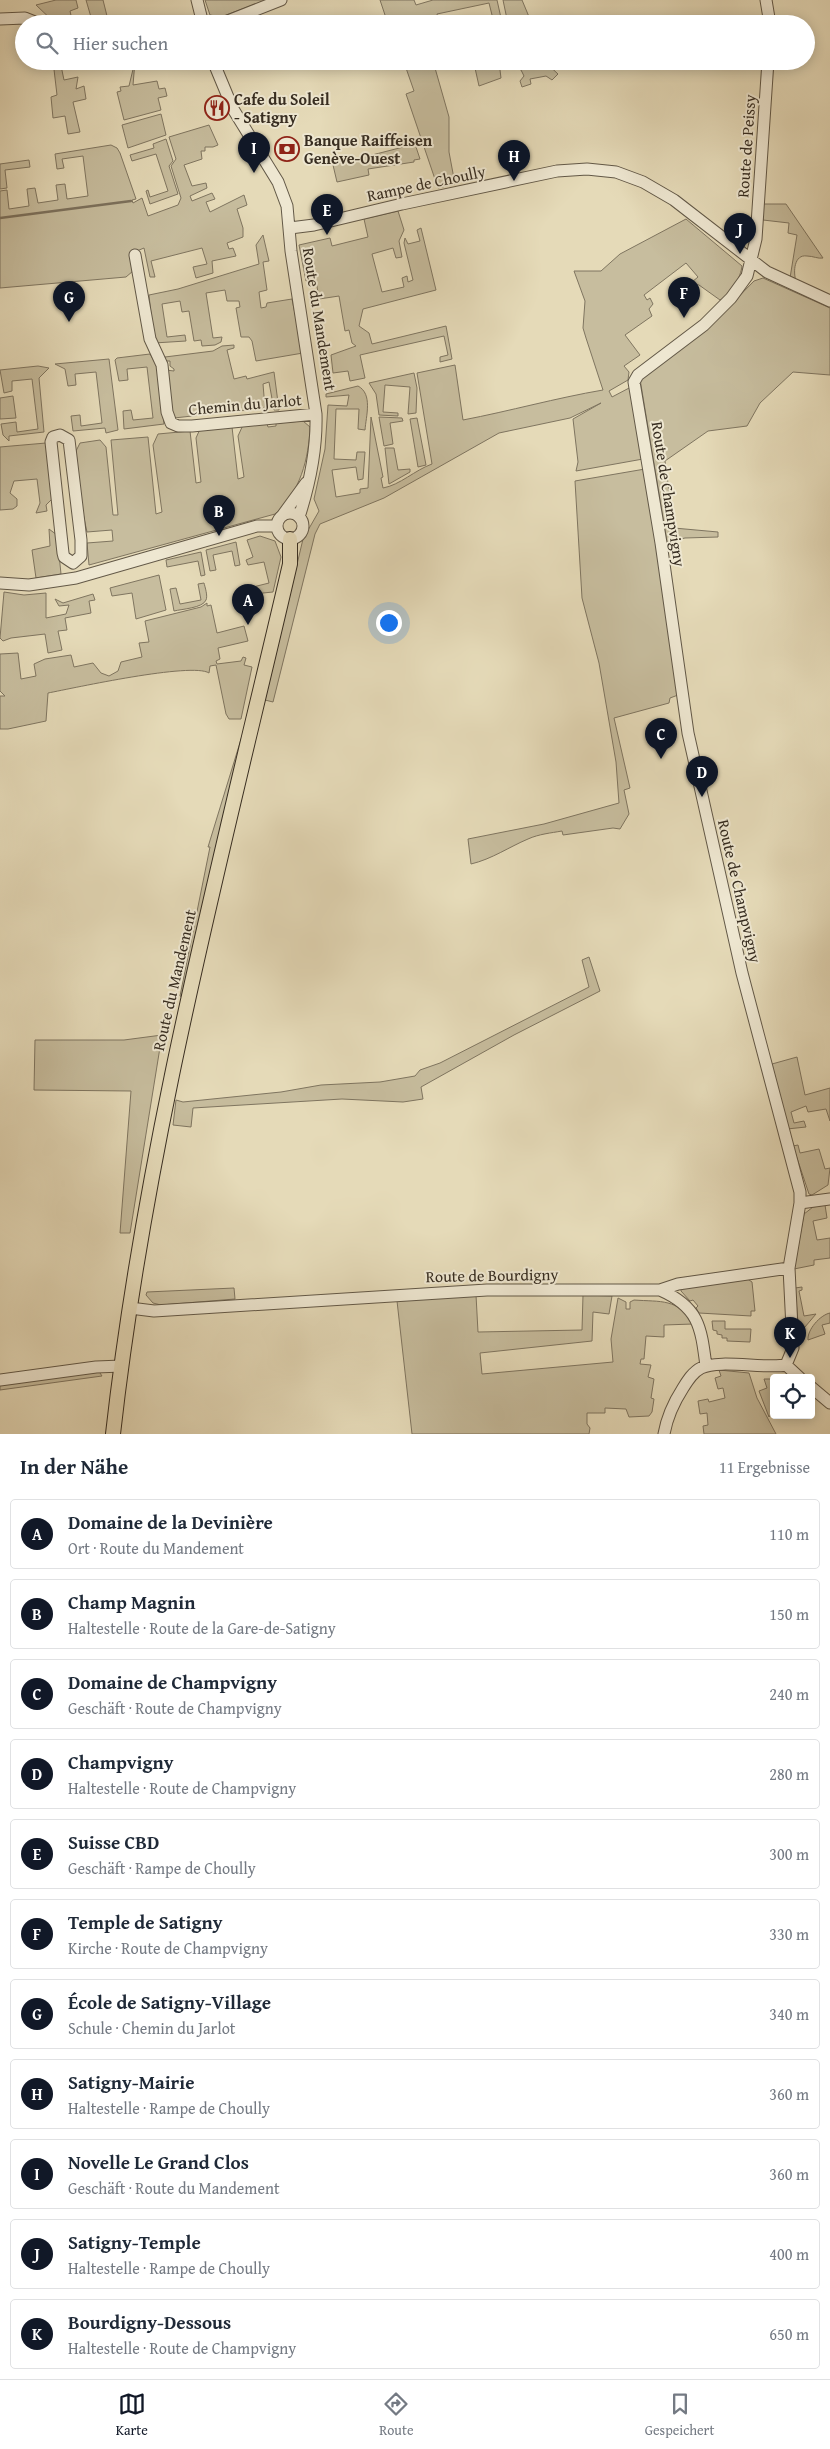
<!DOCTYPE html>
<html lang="de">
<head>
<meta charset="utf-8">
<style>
  :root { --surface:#fff; --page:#f2f2f3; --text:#1f2937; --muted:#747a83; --line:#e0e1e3; --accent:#111827 }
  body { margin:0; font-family:"Gentium Book Plus",serif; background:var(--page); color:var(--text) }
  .controls { position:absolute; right:15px; bottom:15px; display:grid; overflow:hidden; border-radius:5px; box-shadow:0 2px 12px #0003 }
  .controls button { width:45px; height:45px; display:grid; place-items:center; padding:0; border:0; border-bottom:1px solid var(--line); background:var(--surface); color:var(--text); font:25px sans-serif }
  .you { position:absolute; left:388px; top:622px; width:18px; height:18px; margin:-12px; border:4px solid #fff; border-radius:50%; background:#1a73e8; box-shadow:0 0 0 8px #1a73e833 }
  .badge { display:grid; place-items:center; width:32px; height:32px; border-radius:50%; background:var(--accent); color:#fff; font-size:16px; font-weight:700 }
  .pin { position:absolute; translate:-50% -41px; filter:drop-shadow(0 1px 2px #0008) }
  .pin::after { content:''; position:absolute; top:26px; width:18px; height:15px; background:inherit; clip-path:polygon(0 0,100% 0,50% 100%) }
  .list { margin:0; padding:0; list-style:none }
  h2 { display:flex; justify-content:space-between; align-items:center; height:65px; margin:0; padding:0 20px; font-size:21px }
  h2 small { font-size:16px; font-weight:400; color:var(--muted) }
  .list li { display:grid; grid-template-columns:32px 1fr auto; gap:15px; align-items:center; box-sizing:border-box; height:70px; margin:0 10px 10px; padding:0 10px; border:1px solid var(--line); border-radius:5px }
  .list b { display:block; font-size:19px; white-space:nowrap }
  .list p { margin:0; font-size:16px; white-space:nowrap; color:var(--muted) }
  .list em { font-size:16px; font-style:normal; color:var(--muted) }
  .icon { flex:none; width:28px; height:28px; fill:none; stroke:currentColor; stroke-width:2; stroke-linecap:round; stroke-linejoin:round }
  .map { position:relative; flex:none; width:830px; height:1434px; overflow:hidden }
  .search { position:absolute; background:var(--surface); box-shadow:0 2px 12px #0003; left:15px; right:15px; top:15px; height:55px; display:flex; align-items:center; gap:12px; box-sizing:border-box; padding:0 18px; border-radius:28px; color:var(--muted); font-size:19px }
  .sheet { height:945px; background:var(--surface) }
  nav { display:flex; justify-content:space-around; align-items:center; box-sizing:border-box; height:70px; border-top:1px solid var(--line); background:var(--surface); font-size:14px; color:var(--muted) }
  nav a { display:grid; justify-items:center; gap:2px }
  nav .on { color:var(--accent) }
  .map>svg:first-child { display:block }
  .green { fill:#c7bd9e; stroke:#7f7560 }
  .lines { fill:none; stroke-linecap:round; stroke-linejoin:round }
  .stream { stroke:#7c715d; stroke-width:2.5 }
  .minor-casing { stroke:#625847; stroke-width:13 }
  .major-casing { stroke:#372d21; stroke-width:16 }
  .minor { stroke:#eee7d1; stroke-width:11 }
  .major { stroke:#e5dab8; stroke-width:14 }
  .labels { text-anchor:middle; stroke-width:4; stroke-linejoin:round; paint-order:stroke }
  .poi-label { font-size:16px; font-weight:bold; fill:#372d21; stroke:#eee7d1; text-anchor:start }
  .street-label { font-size:16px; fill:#372d21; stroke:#eee7d1 }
</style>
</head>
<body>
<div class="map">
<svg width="830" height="1434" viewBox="0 0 830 1434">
  <rect width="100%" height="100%" fill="#e5dab8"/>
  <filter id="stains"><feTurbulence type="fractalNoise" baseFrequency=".004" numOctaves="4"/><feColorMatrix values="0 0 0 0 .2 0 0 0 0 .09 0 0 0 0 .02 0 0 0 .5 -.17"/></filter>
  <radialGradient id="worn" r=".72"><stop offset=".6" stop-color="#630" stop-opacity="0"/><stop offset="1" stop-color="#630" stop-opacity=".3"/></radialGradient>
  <path class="green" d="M56,0H76L78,8L70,11L73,24H56L36,5Z
    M86,0H103L109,24H93Z
    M205,0H266L221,17L210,15Z
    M380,0H414L416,5L433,0H497L501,18L493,19L489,3L437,14L439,24H388Z
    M503,0H522L532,24H508Z
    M53,61H60L64,80L78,77L76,89L84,86L86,99L73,102L80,132L68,134L65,116L53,118L51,97L57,95Z
    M135,61L133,85L157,81L159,89L165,88L167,96L158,98L161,110L124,120L117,92L121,91L120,87L129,86Z
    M398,61H433L449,117V152L455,184L438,188L406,94L414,91L406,68L401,69Z
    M516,61H544L558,74L552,80L546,76L530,79L531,84L522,87L520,81L524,76L521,70L518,68Z
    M499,62L501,78L479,86L475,68Z
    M161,114L166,135L128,148L122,125Z
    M209,125L218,145L213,147H205V151H201L202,159L184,165L192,186L206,183L207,188L190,196L192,201L212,193L215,199L206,202L210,212L244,195L247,205L237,209L243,228V237L227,243L229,249L233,248L236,256L212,261L213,273L196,278L193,267L207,264L202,248L151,261L155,277H150L144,248L132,253L133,271L126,277L0,288V191L7,190L9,209L29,206L27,189L35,188L38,203L58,200L56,185L65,184L67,199L88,196L83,156L62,159L64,168L57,169L55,154L111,145L117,148L120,153L136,199L132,200L133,203L142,198L148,216L178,205L181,198L171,166L176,159L169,137Z
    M166,139L173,161L169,166L178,194L150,204L146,191L148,190L150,197L168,191L156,154L132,161L130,155L154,148L153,144Z
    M415,144L420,159L414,160V162L368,169L369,175L337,182L333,165Z
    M29,160L30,167L5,170L7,188L0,189V164Z
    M763,204H786L823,258C818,259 813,256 807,256C794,254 793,272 796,281L790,278L797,235L788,233L789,223L763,220Z
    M398,211L404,230L399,241L402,257L396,258L393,248L372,254L382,292L404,287L402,278L407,276L408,282L413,280L404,243L405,238L408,244L420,241L417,230L421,228L436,290L363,309L359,326L369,333L372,344L446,326L452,359L440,362V357L448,355L444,336L360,355L365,378L350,381L348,371L333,373L331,355L356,346L352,343L349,330L345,331L339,296L319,299L316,280L306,281L299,245L330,238L332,246L368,237L364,219Z
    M686,219L742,266C741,276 731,297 720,300L699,285L693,284L692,282L698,277L686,263L644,295L647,300L650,298L653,304L649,309L652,316L625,335L640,355L624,366L629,372L628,380L609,391L612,397L631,387L643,459L576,471L578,462L573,419L601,403L570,418L499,433L384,498L320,524L315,534L273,702L265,700L303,539L319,511L314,499L325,449L328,405L347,406L349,395L326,397V394L358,386C373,394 366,416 365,430L358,429L359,409H336L334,459L356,460L357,452H365L363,479L358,480L356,467L332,470L336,497L360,493V489L368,488L371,417L383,477L381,478L383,488C400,485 415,470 432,464L417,373L455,365L463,420C510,411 556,398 603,390L586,338L583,328L585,301L574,271H601L620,254Z
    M263,235L269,261L263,262L267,290L259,292L261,308L266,307L267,303L292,299L303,353L256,361L252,341L249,337H241L236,308L240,307L239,301H227L225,290L206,293L213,338L222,337L221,342L215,345L202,346L201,340L194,341L189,311L182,312L180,301L162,304L167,337L185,335L186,341L154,343L149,295L178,289L259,264L256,245Z
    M763,278L830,308V375L793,372L760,403L747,426L708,431L665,461L674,528L718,532V537L685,538L667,542L640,379L708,328L754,281Z
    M234,345V348L227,350L234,379L246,376L247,379L274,372L279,410H274L269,382L263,384L265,408L174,418L172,416L166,370L174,371V369L170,366V361H165V357L213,351L222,346Z
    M150,354L157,366L164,424L124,429L123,411L131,410L133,420L153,418L147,367L127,369L128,380L119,381L115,360L117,358Z
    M109,359L118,430L106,433L105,428L73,431L71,416L80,415L81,426L102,423L96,372L75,374L76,385L68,386L65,369L55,364Z
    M38,366L49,368L39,378L44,432L9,436V441L3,435L1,424L16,422L17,432L38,429L32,379L12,381V391L4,393L0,370Z
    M414,373L417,388L416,413L408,414L410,387L385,385L383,412L398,413V416L379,415L376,394L369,383Z
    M13,396L16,418L0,419V398Z
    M379,417L402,418L403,421L390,423L393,444L384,446Z
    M417,418L426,465L418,467L410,419Z
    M303,421L310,427C309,458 300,493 275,514L89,565L87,543L113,541L112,530L87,532L81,504L76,451L80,443L100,440L106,447L113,515H118L111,440L148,437L156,514L162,512L153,445L158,434L190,431L196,483L201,482L196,438L200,429L232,427L238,479L244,477L238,436L243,425L267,424L268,427L276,426V423Z
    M46,443L52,499L46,505L47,511L36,513L40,503L37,479L14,481L10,493L17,499V506L13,509L0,510V447Z
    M385,448H394L398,470L410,469V472L389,484Z
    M645,469L678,695L670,698L669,703L614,718L630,788L624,790L629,814L620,829L613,828L563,835L562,831C551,833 539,834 528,839C509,847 492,859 471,864L468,839L544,824L619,803L616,762L599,663L582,598L575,481Z
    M49,529L57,535L61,574L36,578L32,550L50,546Z
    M260,536L275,541L281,557L273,592L253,594V587L269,583L264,562L248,565L246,560L253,557L247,540Z
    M236,542L240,565L235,566L232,551L213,555L216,570L210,571L206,550Z
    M201,552L205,575L201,576L198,561L167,567L166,560Z
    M159,575L166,610L136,619L132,593L112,596L110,588Z
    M204,583C205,587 208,596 206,600C203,608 182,609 174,611L170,589L176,588L180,604L201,600L198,584Z
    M4,592L24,595L46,593V618L66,614L69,605L59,606L55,599L63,603L93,594L95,600L89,601L91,613L65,618L67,630L58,631L62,650L48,653L45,634L11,638L3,641L0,638Z
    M207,603V606L211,605L217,633L244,626L248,641L218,648L220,659L216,661L217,664L241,661L243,657L246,658L244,665L252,667L241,719H229L226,714L216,665L210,666L209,673C192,662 74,688 48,693L46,721L8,729H0V696H5L0,691V654L18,653L21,679L36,676L34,664L45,659L71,655L74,667L93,663L101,673L109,676L118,671L121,662L142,657L139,643L149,642L145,621L201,607Z
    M242,736L243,737L182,997L180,996L210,847H208Z
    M589,957L600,991L514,1035L421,1087L423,1099L403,1102L342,1099L193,1108L191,1127L173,1125L176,1100L183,1102L281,1092L321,1085L380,1082L415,1076L420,1070L440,1063L589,987L582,960Z
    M162,1035L130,1233H120L131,1091L34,1090L35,1040H124Z
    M797,1057L805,1095L830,1088V1121L826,1109L808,1112L806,1106L791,1112L794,1123L804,1121L806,1127L787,1129L772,1064Z
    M798,1145L800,1153L819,1149L825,1169L830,1168L828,1185L812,1195L809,1194L793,1146Z
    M825,1205L827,1218L813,1221L817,1240L830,1238V1258L814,1260V1265L794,1269L804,1214L813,1207Z
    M746,1278L752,1282L755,1311H751V1316L699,1313L696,1308L698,1306L693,1300L690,1301L681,1291V1289Z
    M802,1287V1290L799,1291L804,1316L816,1314L799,1334L795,1288Z
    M234,1288L235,1299L161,1305L153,1303L146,1295L147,1292Z
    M476,1295L478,1332L582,1330L583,1295L612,1296L609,1314L593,1312L592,1341L480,1353L482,1374L613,1362L611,1339L618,1298L626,1302V1309H630V1302L634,1300C661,1302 678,1298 693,1324L664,1325V1337L646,1336L644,1359H641L640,1364L651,1365L648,1377L654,1379L651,1398L654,1399L652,1412L649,1416L629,1417L626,1409L605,1408V1413H587V1424L590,1428L589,1434H412L397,1301Z
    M830,1313V1323L822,1325L825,1334L808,1340C807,1330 820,1315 830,1313Z
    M712,1321H725V1329H751L750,1342L727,1341V1338H722V1335L717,1334V1331L713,1330Z
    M98,1370L102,1376L0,1390V1383Z
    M719,1370L749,1373L757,1398L776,1434H704L703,1426L708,1425L707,1413L700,1414L698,1401L708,1399L709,1402L725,1398L723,1388L718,1389L715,1378L721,1376Z
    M764,1379H774V1410L769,1417L759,1391L767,1388Z"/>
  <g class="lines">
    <path class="stream" d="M0,218L131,201"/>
    <defs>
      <path id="minor" d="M197,0L203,24
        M766,0L770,24
        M0,19L25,18L40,24
        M220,24L281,0
        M213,61L233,109L278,182L287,206L291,251L316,414C317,449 310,483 299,517
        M768,61L756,239L747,276L731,298L704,325L638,375L634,382L661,543L688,733L742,973L800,1192V1203L789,1268L793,1348L786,1365
        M290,228L314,225L402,204L557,171L587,169L616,172L643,182L674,200L767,272L830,301
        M135,255L150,339L162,365L167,412L171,423L178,426H192L316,414
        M60,435L69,440L81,540V556L73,563L64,557L63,553L51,442L53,437Z
        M277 526a13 13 0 1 1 26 0a13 13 0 1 1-26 0Z
        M282,516L306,483
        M0,583L29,585L76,578L257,526H277
        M800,1203L830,1199
        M660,1290L678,1284L789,1268
        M130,1308L154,1311L487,1290H660C699,1307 701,1327 706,1366
        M786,1365L800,1378
        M0,1380L96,1367L122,1366
        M811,1387L830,1403
        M664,1434C667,1417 674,1402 683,1388C688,1380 693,1372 701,1368C719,1359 764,1369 786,1365"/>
      <path id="major" d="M113,1434C146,1139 223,852 290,564V539"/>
    </defs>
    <use href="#minor" class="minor-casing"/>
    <use href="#major" class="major-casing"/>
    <use href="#minor" class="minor"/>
    <use href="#major" class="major"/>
  </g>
  <defs>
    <symbol id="restaurant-ring" viewBox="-11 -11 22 22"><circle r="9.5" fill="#eee7d1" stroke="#8f2418" stroke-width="1.5"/><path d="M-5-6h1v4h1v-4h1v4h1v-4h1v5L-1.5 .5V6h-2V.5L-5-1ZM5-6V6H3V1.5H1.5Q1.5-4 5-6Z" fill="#8f2418"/></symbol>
    <symbol id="bank-ring" viewBox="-11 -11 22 22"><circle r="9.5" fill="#eee7d1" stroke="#8f2418" stroke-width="1.5"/><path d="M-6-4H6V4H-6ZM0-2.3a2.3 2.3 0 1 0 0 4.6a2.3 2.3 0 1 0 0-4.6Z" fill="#8f2418"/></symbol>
  </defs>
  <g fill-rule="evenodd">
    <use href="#restaurant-ring" x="203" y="94" width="28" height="28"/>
    <use href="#bank-ring" x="273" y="135" width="28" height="28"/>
  </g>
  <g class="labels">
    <g class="poi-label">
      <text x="234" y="105">Cafe du Soleil<tspan x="234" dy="18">- Satigny</tspan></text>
      <text x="304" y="146">Banque Raiffeisen<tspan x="304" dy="18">Genève-Ouest</tspan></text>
    </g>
    <g class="street-label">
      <text transform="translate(746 146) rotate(-86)" y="6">Route de Peissy</text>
      <text transform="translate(426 183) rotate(-12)" y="6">Rampe de Choully</text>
      <text transform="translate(320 319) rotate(81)" y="6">Route du Mandement</text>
      <text transform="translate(245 404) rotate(-5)" y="6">Chemin du Jarlot</text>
      <text transform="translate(669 494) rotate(81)" y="6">Route de Champvigny</text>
      <text transform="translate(740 891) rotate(77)" y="6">Route de Champvigny</text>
      <text transform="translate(174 980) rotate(-77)" y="6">Route du Mandement</text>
      <text transform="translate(492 1275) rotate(-1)" y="6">Route de Bourdigny</text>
    </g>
  </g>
  <rect width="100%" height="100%" filter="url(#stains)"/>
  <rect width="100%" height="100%" fill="url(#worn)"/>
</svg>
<div class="controls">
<button><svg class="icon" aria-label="locate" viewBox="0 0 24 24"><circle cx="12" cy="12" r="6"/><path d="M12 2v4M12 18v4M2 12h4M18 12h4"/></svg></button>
</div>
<div class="you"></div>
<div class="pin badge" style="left:248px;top:625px">A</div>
<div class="pin badge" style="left:219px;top:536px">B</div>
<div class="pin badge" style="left:661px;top:759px">C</div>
<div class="pin badge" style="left:702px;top:797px">D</div>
<div class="pin badge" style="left:327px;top:235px">E</div>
<div class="pin badge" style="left:684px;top:318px">F</div>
<div class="pin badge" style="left:69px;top:322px">G</div>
<div class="pin badge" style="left:514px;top:181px">H</div>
<div class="pin badge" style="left:254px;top:173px">I</div>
<div class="pin badge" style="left:740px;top:254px">J</div>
<div class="pin badge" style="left:790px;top:1358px">K</div>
<div class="search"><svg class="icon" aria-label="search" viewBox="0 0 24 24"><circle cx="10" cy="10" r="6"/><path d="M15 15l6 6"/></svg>Hier suchen</div>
</div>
<section class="sheet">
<h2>In der Nähe<small>11 Ergebnisse</small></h2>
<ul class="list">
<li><span class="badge">A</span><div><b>Domaine de la Devinière</b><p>Ort · Route du Mandement</p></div><em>110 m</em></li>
<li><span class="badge">B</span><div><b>Champ Magnin</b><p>Haltestelle · Route de la Gare-de-Satigny</p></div><em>150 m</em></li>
<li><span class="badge">C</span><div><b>Domaine de Champvigny</b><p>Geschäft · Route de Champvigny</p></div><em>240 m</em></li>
<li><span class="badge">D</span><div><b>Champvigny</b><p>Haltestelle · Route de Champvigny</p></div><em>280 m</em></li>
<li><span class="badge">E</span><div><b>Suisse CBD</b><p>Geschäft · Rampe de Choully</p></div><em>300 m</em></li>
<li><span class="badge">F</span><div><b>Temple de Satigny</b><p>Kirche · Route de Champvigny</p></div><em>330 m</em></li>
<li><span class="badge">G</span><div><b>École de Satigny-Village</b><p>Schule · Chemin du Jarlot</p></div><em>340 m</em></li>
<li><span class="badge">H</span><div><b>Satigny-Mairie</b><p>Haltestelle · Rampe de Choully</p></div><em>360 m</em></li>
<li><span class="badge">I</span><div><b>Novelle Le Grand Clos</b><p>Geschäft · Route du Mandement</p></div><em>360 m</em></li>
<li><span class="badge">J</span><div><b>Satigny-Temple</b><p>Haltestelle · Rampe de Choully</p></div><em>400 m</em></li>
<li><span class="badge">K</span><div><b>Bourdigny-Dessous</b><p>Haltestelle · Route de Champvigny</p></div><em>650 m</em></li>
</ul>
</section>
<nav>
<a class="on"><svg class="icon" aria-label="map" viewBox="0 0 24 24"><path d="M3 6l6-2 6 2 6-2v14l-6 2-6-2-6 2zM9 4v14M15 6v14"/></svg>Karte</a>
<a><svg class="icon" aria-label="directions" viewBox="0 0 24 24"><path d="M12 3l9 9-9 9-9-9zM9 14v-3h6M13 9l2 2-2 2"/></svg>Route</a>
<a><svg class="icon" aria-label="saved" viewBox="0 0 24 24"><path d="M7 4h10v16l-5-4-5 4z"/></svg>Gespeichert</a>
</nav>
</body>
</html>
